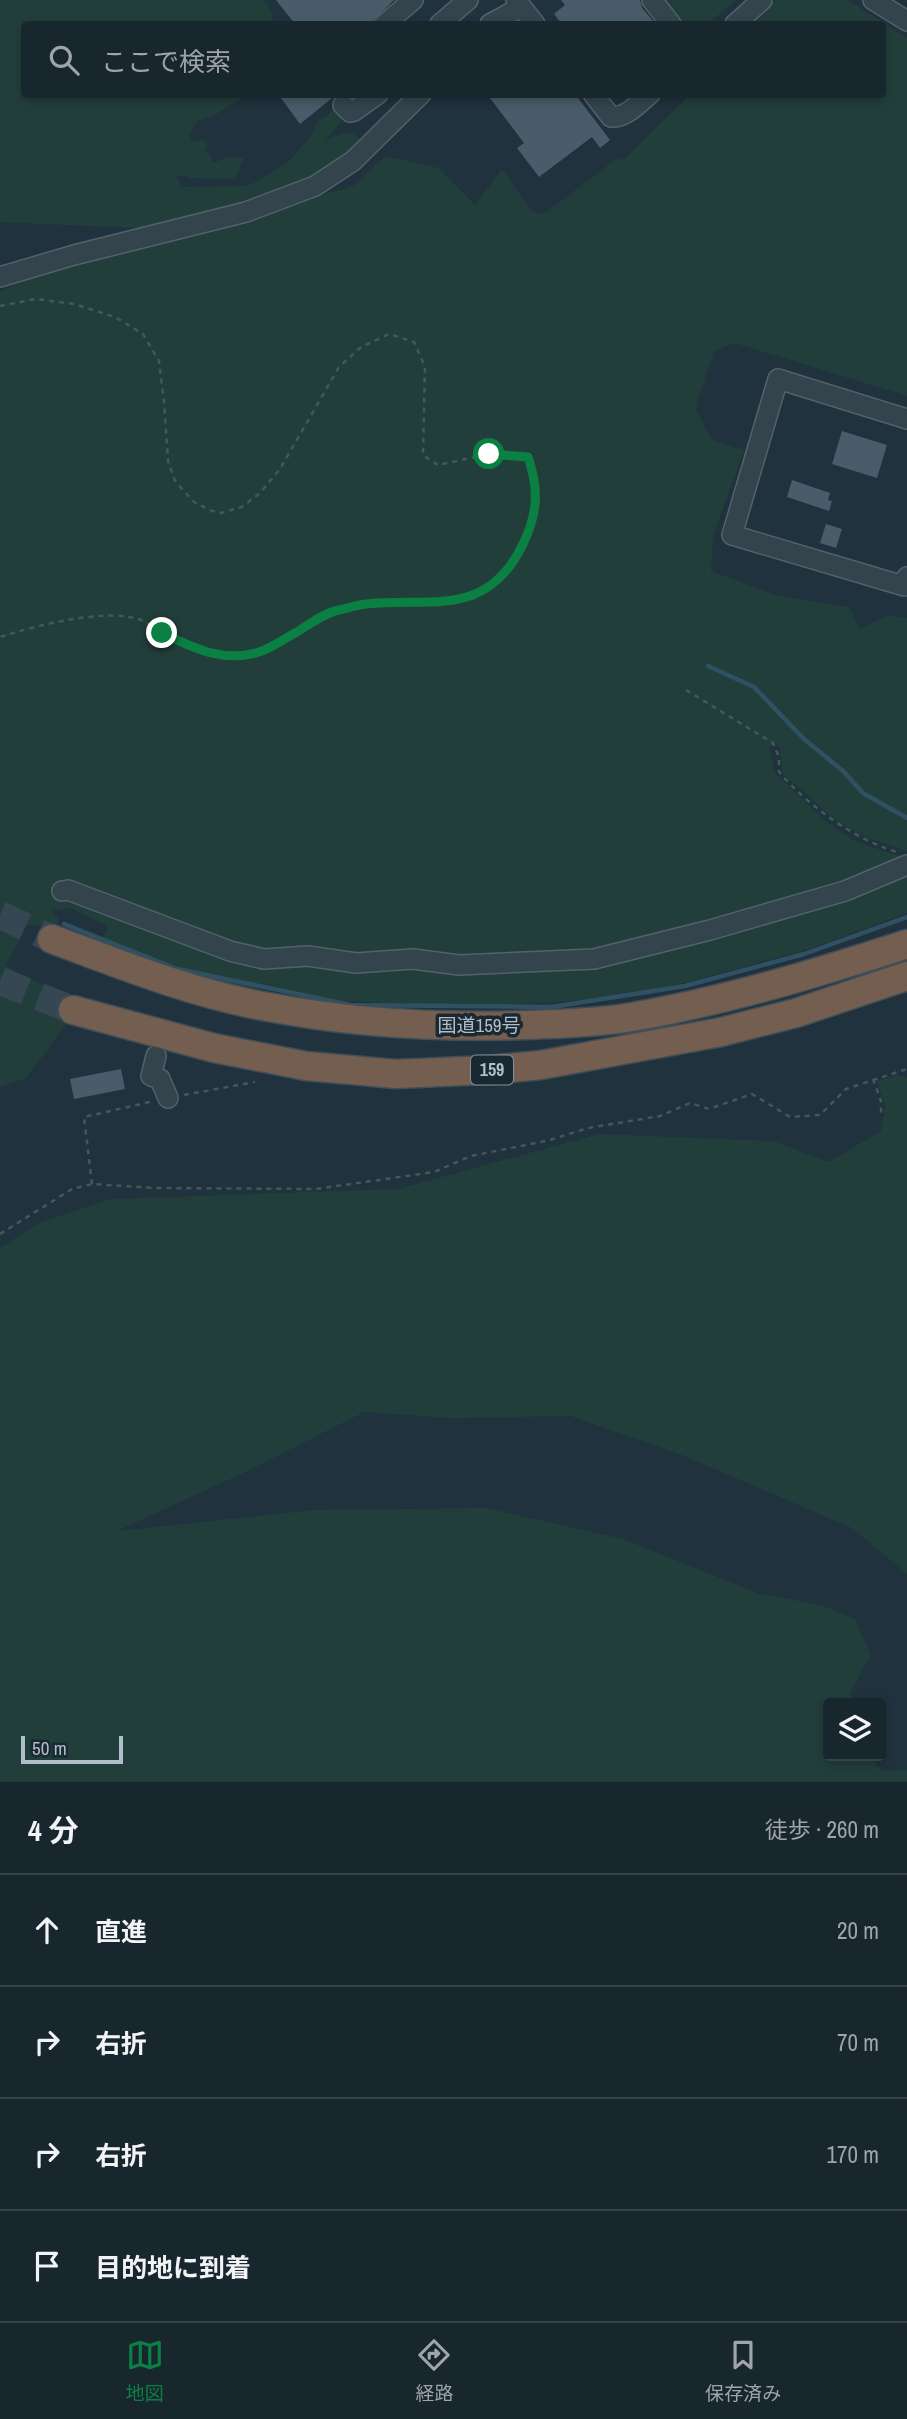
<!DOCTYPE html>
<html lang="ja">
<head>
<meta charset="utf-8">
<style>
  :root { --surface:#18262e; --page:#212e36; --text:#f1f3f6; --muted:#9fa5aa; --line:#36434a; --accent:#0b8043 }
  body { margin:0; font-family:"Archivo Narrow","Noto Sans JP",sans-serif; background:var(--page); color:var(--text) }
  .controls { position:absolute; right:21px; bottom:21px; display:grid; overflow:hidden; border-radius:7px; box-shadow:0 4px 10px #0003 }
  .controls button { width:63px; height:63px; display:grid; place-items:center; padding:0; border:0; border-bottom:2px solid var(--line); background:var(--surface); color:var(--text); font:35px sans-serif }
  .scale { position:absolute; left:21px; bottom:18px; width:102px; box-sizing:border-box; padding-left:7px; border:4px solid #afbec9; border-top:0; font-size:19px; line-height:24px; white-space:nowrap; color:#afbec9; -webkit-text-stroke:5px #192831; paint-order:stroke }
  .stop { position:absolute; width:21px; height:21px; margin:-16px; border:5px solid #0b8043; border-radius:50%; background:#fff }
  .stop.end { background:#0b8043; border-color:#fff; box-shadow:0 2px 7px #0008 }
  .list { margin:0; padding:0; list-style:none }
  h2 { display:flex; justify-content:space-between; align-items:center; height:91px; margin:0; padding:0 28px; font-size:30px }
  h2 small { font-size:23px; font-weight:400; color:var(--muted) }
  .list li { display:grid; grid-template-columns:46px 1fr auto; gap:21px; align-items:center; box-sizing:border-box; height:112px; padding:0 28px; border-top:2px solid var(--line) }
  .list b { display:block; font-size:26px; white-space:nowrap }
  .list em { font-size:23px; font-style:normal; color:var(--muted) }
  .icon { flex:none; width:38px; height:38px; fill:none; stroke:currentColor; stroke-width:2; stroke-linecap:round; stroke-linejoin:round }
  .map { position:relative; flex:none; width:907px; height:1782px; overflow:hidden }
  .search { position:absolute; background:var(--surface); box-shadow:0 4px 10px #0003; left:21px; right:21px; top:21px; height:77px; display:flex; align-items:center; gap:18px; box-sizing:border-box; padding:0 24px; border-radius:7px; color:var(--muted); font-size:26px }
  .sheet { height:539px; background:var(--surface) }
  nav { display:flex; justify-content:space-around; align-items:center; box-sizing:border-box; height:98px; border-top:2px solid var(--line); background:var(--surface); font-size:19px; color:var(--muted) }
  nav a { display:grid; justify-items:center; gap:4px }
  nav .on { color:var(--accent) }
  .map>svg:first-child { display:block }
  .green { fill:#223e3b }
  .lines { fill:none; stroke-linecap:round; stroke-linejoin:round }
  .stream { stroke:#305163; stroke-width:4.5 }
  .building { fill:#485d69 }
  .highway-tunnel { stroke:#354752; stroke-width:28; stroke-dasharray:28 14; stroke-linecap:butt }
  .minor-casing { stroke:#52616a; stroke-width:22 }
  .highway-casing { stroke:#3f4e57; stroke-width:31 }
  .path { stroke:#405a57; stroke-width:2.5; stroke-dasharray:5 5; stroke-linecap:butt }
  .minor { stroke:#34444d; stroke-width:19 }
  .highway { stroke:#745e50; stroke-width:28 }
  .route { stroke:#0b8043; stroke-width:9 }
  .labels { text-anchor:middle; stroke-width:7; stroke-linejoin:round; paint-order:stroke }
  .shield { fill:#192831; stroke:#82919b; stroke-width:2 }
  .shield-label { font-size:18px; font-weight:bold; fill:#afbec9 }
  .street-label { font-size:19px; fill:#afbec9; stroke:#192831 }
</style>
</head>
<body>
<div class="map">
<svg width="907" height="1782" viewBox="0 0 907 1782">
  <rect width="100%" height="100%" fill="#20323d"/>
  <path class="green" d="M0,0H263C271,8 275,14 271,24H24V94L248,95C227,105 220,116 197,121L190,135L192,142L203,139L207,145L204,151L209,153L213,163L228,157L244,158L235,179L191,178L181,175L176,177L182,187L243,186L254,183L287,163L310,137L318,121L327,116L333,109L342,121L324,141C341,135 347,126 362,141L348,157L306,184L157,229L0,222Z
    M658,0H736L708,24H677Z
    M776,0H848L907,38V396L735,343L714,351L695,408L712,440L744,450L713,536L711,571L778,596L849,607L860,629L888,615L907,618V851L868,838L841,825L782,773L780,749L775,742L769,749L775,773L829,824L855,841L907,859V861L851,884L740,917L619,948L533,957L454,959L378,958L323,954L260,955L72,888H60L58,894L149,929L272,964L299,961L361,967L400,964L444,966L559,963L617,957L732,930L813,905L907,870V913L809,949L662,989L584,1000L472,1007L328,1000L228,984L101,941L107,930L105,925L71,908L52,911L59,919L56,926L27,925L5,966L82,1004L26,1078L0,1087V292L48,269L150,246L353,186L385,156L439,168L475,205L502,169L532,211L542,215L619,157L623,160L690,95L883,94V24H746Z
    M895,1075L907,1077V1574L852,1528L682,1455L571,1416L453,1418L364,1412L239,1475L117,1531L315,1510L486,1508L623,1539L760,1594L821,1605L855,1619L871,1655L850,1692L852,1703H828V1756H868L883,1771L907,1770V1782H0V1248L39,1223L111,1199L398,1189L599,1134L773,1141L829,1162L881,1131L885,1107L877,1081Z"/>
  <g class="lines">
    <path class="stream" d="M708,666L754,687L804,739L843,771L863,793L907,818
      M64,924L177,969L351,1005L552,1007L685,986L804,954L907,917"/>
  </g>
  <path class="building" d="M276,0H394L370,24H295Z
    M561,0H640L642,8L656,24H562L554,14L565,5Z
    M278,94H337L300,124Z
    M487,94H575L610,140L600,148L592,137L539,177L517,148L524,143Z
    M842,431L887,445L877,478L832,464Z
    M792,480L830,493L828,500L832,501L829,511L787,497Z
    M826,524L842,529L836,548L820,543Z
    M121,1069L125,1089L74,1099L70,1079Z"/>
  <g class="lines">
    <path class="highway-tunnel" d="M0,915L52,939
      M0,981L73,1010"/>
    <defs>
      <path id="minor" d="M516,0L535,24
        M652,0L671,24
        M873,0L907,21
        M385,24L413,0
        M440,24L468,0
        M490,24L521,7
        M735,24L762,0
        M593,94L611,117C626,118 639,103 650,94
        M343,105L350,112L354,111L378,94
        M0,277L74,255L246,212L315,186L353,161L421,94
        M907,419L778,379L732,535L904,586L907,577
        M62,891L68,890L230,951L264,959L308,956L356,963L413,959L459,965L594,959L710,930L845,891L907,865
        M156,1056L151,1076L160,1079L168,1098"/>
      <path id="highway" d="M52,939C122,965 194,994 268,1007C353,1023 440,1028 526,1025C559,1024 593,1023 626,1018C721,1002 815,974 907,944
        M73,1010L214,1048L306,1066L396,1074L488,1070L541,1065L721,1032L796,1013L907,976"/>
    </defs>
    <use href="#minor" class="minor-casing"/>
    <use href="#highway" class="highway-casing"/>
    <path class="path" d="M0,306L36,299L74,304L115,317L143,334L159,361L164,402L168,461L175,481L194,502L212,511L221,513L242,507L260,493L280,469L339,367L361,347L389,334L414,342L425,367L423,455L438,465L489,454L528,457C539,489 538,513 523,544C482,631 407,590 335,611C301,621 276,653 240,655C211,658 189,646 164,634C156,630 149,623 141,620C106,607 35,626 0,637
      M686,690L773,743L779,757V772C809,806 853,839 897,852
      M873,1079L881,1101V1113
      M184,1095L255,1082
      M92,1184L84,1117L154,1101
      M0,1234L72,1189L92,1184L156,1188L316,1189L434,1172L471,1156L550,1140L588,1128L660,1116L690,1103L709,1109L752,1094L790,1117L820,1115L846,1089L907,1069"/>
    <use href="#minor" class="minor"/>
    <use href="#highway" class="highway"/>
  </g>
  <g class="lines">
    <path class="route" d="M162,633C194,648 223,663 259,652C272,648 285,638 297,632C310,624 324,613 339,610C348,608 357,605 366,604C432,597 487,619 523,544C538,513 539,489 528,457L489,454"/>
  </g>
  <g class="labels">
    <rect class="shield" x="471" y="1055.5" width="42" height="29" rx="5"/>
    <g class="shield-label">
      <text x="492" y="1076">159</text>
    </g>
    <g class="street-label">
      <text x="479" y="1032">国道159号</text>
    </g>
  </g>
</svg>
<div class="controls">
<button><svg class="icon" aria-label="layers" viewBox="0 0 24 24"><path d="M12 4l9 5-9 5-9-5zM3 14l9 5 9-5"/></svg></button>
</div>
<div class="scale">50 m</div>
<div class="stop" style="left:489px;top:454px"></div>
<div class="stop end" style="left:162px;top:633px"></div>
<div class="search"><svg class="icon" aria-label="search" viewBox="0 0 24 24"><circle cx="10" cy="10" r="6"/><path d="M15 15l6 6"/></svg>ここで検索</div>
</div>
<section class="sheet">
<h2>4 分<small>徒歩 · 260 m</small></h2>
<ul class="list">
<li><svg class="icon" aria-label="ahead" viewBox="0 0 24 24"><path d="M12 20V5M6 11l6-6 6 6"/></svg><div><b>直進</b></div><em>20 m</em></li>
<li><svg class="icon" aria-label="right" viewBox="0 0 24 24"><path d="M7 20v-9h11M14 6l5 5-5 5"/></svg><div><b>右折</b></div><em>70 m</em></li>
<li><svg class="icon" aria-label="right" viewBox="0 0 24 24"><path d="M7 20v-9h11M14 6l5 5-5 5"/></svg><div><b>右折</b></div><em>170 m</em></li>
<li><svg class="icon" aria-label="arrive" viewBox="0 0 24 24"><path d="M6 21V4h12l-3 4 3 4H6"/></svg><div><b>目的地に到着</b></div></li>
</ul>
</section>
<nav>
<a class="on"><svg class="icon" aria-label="map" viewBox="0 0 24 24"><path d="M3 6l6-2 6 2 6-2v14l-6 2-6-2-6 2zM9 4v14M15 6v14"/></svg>地図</a>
<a><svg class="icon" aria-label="directions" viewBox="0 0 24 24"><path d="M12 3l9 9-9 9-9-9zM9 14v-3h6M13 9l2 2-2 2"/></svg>経路</a>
<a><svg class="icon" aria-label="saved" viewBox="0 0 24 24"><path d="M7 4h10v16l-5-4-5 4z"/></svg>保存済み</a>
</nav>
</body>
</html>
